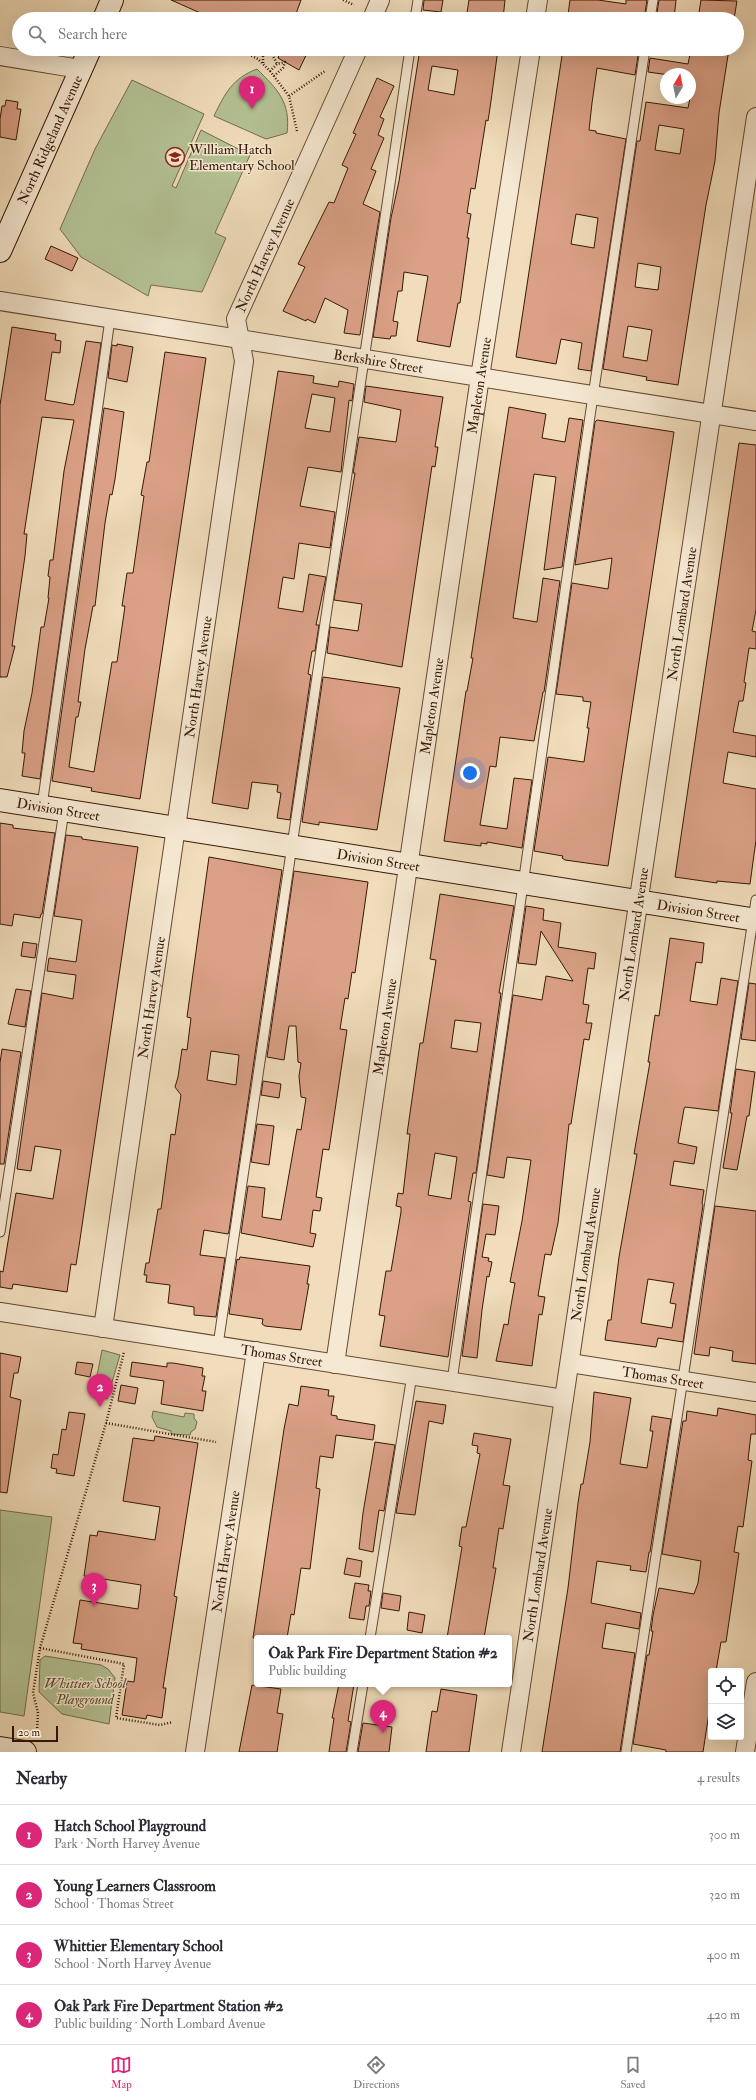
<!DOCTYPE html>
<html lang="en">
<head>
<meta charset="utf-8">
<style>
  :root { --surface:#fff; --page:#f7f7f7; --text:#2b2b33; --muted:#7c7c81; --line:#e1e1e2; --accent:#db2777 }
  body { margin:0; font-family:"IM FELL Double Pica",serif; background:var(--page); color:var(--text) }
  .controls { position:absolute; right:12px; bottom:12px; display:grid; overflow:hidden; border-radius:4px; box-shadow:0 4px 16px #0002 }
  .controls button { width:36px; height:36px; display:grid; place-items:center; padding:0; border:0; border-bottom:1px solid var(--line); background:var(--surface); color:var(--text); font:20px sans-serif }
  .compass { position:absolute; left:660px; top:68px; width:36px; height:36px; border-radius:50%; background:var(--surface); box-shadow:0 4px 16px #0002; rotate:10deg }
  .scale { position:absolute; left:12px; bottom:10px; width:46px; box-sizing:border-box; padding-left:4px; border:2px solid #361806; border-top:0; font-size:11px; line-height:14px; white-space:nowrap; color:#361806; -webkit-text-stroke:3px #f6e9d3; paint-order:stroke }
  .you { position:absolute; left:470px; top:773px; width:14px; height:14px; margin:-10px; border:3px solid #fff; border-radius:50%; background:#1a73e8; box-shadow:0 0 0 6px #1a73e833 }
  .badge { display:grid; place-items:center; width:26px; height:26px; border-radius:50%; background:var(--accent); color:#fff; font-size:13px; font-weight:700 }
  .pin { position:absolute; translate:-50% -33px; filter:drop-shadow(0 1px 2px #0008) }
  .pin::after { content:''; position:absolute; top:21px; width:14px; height:12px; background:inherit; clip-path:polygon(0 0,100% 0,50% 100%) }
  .popup { position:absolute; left:254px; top:1635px; width:258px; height:52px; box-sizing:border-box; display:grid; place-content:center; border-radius:4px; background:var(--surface); filter:drop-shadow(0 1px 3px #0005); font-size:13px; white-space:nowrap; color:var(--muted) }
  .popup b { font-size:15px; color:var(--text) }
  .popup::after { content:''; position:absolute; left:50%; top:100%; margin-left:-8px; border:8px solid transparent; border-top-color:var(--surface) }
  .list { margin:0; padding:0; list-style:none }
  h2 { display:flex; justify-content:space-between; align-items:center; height:52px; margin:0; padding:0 16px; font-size:17px }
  h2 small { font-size:13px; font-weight:400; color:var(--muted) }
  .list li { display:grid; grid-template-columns:26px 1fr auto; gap:12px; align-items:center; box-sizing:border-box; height:60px; padding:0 16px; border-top:1px solid var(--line) }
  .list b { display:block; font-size:15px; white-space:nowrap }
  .list p { margin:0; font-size:13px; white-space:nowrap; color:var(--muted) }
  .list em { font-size:13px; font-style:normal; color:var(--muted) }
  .icon { flex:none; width:22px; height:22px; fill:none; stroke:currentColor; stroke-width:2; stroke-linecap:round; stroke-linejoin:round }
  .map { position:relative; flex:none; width:756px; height:1752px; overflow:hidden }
  .search { position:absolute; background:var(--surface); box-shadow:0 4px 16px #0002; left:12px; right:12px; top:12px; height:44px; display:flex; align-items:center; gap:10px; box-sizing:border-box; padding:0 14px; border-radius:22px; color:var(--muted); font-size:15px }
  .sheet { height:292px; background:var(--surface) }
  nav { display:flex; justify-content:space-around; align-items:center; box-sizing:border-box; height:56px; border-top:1px solid var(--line); background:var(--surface); font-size:11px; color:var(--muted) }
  nav a { display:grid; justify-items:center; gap:2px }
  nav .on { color:var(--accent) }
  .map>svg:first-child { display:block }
  .green { fill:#b4c294; stroke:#756d4d }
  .building { fill:#dba187; stroke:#361806; fill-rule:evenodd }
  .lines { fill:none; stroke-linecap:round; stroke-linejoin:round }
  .lane-casing { stroke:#654933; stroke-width:11 }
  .street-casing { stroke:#654933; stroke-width:20 }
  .secondary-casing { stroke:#361806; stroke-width:24 }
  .path { stroke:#361806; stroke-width:2.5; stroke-dasharray:1 2; stroke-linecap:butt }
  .lane { stroke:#f6e9d3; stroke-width:9 }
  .street { stroke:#f6e9d3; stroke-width:18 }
  .secondary { stroke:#f6e9d3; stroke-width:22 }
  .labels { text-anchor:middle; stroke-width:3; stroke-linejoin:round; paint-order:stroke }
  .street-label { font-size:14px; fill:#361806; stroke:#f6e9d3 }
  .poi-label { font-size:14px; fill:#361806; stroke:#f6e9d3; text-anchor:start }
  .park-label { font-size:14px; font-style:italic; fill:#5c4b31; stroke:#f6e9d3 }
</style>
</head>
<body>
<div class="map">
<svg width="756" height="1752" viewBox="0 0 756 1752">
  <rect width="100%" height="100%" fill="#f1ddbb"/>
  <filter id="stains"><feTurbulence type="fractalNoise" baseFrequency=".005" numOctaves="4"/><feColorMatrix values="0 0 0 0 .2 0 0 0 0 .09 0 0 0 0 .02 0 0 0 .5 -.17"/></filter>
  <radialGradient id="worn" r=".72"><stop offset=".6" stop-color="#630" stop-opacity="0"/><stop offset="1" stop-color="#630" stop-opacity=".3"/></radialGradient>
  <path class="green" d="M257,69C277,89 291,102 287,133L266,139L214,116C225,93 233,78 257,69Z
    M132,80L204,114L172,186L176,188L201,130L250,155L215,233L226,238L202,292L151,285L148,296L81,257L60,229L95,149Z
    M102,1350L120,1355L107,1399L93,1396Z
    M153,1411L184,1417L185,1413L194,1414V1418L197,1422L195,1429L191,1432L190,1435L171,1434V1431L157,1427L152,1417Z
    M0,1510L52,1517L24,1716L0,1712Z
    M45,1656L101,1665L108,1669L115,1678L109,1724L62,1714L39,1692L40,1660Z"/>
  <path class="building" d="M171,0H301L294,19H214Z
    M424,0H443L441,12L423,10Z
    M469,0H505L503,19H466Z
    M570,0H598L626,4V0H647L644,19H593L568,15Z
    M659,0H676L674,19H656Z
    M701,0L737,1L734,19H698Z
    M281,49H309L299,70L278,58Z
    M420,49H498L491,101L488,121L486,120L475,189L471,188L467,213L471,214L467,238H469L460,303H458L450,347L417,341L428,276L404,272L402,291H398L393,321L398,322L396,336H391L390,339L373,337L391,218L399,181ZM432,66L458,70L454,95L428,90Z
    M563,49H586L621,55L622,49H639L635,75L597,68L592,103L589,130L596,131V133L626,139L591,371L578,369L582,343L561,339L556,364L516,357ZM576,214L598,218L594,248L571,244Z
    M691,49H729L719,113L715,161L706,205L678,385L646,380L647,377L603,369L637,141H640L646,102L688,108L690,98L693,78H690V74H662L648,72L650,58L688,64ZM659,125L684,129L680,154L655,150ZM638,263L661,267L658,290L635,287ZM628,326L652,330L647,361L623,357Z
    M377,78L394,86L380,117L384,119L378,135L384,138L371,169L376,171L363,204L380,212L360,335L344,333L348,310L325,298L315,323L307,319L306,321L283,311L305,267L298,264L329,202L334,203L348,168L342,165L356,134L353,133Z
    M6,100L18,102L17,109H21L16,140L0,137V119L2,106H5Z
    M51,246L78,258L72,271L45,259Z
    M12,327L56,334L55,340L61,341L60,353L52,352L45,400L73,405L74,404L86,341L101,343L40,779L22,776L25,753H22L24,731L32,693L41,627H44L49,598H48L50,577L48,576L50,560H53L64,471L74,420L42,417L24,534H27L25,556L12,646H15L7,677H0V405Z
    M117,344L133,347L127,382L108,378L112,345L117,346Z
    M165,352L206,358L140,799L91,791L92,788L52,781L104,408L124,412L115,479L112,495L110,494L105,523L95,606H93L85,649L78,702H81L78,717H76L69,767L94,772L112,662H117L125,606H122L127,573H133L144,496L141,495L147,462H149Z
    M278,371L314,376L313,383L338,387L339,381L354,384L352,401L349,400L341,472L308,467L300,506L335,512L330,548L299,543L294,579L283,577L278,608L303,612L309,574L326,577L316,625H319L315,651H312L308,674L311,675L290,820L277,818L281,793L277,792L278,785L252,782L248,809L212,803ZM312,394L335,398L330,432L305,428Z
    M366,386L443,397L435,447H438L435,467L432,466L402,667L327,653L330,627L358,631L362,604L334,600L355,473H353L359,437L396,442L401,410L364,402Z
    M509,407L546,414L542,438L565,442L569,418L583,420L562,567L544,570L556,477L534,474L513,618L537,622L543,578L560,581L544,692H543L534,741L500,737L496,767L490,766L480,825L507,829L514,778L532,780L522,848L487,842V844L481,843V846L444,841L466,691H467L473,658H471Z
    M597,420L674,432L608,866L565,860L562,858L563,856L534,851L548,757L584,762L589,728H587L591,702L583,701V697L556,694L572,583L608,589L612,558L575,565L595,422Z
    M739,443L756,445V610L752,631L756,632V649L749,648L744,682L746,683L743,701H739L733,732L756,736V757L728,752L723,783L756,789V840L750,884L717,881V883L675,877Z
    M323,677L400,688L377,830L319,822V825L302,822Z
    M0,823L13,825V828L55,833L42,914H41L40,918L14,914L12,926L0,924Z
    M66,835L82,837V839L138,847L79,1246L76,1265L71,1264L67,1292L13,1284L12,1289L0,1287V1271L3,1272L16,1193L53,1199L61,1150L35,1146L31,1171L17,1169L42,993L73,999L76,975L47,971L49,958L76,962L82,920L54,916Z
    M209,857L282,870L229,1231L228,1234L204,1230L200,1255L225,1258L216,1317L194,1315V1307L168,1303L170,1285L146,1282L147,1275H144L146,1263H149L158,1209H161L171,1134L175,1135L181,1095L175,1087L178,1077L182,1049L187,1050L191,1018L187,1017ZM211,1051L239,1055L236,1085L207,1080Z
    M294,871L368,882L355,973L352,972L348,999L345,998L340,1029L347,1030L329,1150L323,1149L316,1197L322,1198L320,1211L313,1210L310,1233L316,1234L313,1247L241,1233L248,1186L265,1188L262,1217L281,1220L297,1129L301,1130L306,1098L301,1097L299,1076L301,1063L298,1062L296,1026H289L284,1060L267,1057Z
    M440,894L514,906L499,993H501L476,1173H473L468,1201L471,1202L448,1357L380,1346L385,1316L379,1315L386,1271H391L401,1212V1207L396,1206L398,1193L403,1194L410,1134H407L420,1043H423L436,960L430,959ZM455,1020L481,1023L477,1052L451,1048ZM435,1153L457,1157L451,1199L428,1195Z
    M526,906L544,909L543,920L561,923L558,947L596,953L594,969L588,968L583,1004L589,1005L586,1023H592L589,1040L584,1039L571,1124H569L558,1223L551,1255L545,1254L538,1296L545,1297L542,1315L539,1314L532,1366L496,1361L504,1324L508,1325L510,1311L515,1283L510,1282L522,1221L531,1160L507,1157L504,1178L487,1175L513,995L542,1000L546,976L573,981L541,931L536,965L518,963Z
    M670,938L704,943L702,963L696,962L690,1001L717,1005L721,978L738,981L718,1111L685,1107L684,1109L678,1143L697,1147L694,1164L674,1161L670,1185L704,1190L702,1203L703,1205L683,1342L658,1338L656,1347L605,1340L608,1320H611L619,1257L637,1154H634L650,1062H648L652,1035L655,1015L659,1016ZM648,1279L674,1283L670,1303L676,1304L672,1328L641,1323Z
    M23,942L37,944L35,958L21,956Z
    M749,983L756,984V1041L741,1039Z
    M16,989L31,991L25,1027L8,1024Z
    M2,1049L21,1052L4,1164H0V1063Z
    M736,1069L755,1072L749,1116H747L737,1170L723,1168L732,1113H730Z
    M263,1081L281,1084L279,1098L261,1095Z
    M257,1124L274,1126L269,1165L251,1162Z
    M483,1204L499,1206L495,1235L486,1234L482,1257L489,1258L488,1261L492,1262L489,1277L487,1276L482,1310L477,1358L462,1356Z
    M715,1206L756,1211V1364L732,1361L733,1351L710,1347L709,1356L694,1354Z
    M240,1257L310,1266L307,1284H309L301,1330L265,1326L262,1324L263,1319L229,1314L237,1259L239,1260Z
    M0,1353L21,1357L18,1373H14L10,1397L21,1400L7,1493L0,1492Z
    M77,1362L93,1364L90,1377L75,1374Z
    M132,1362L167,1367V1363H173L203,1368L202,1376H205L202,1391H206L203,1411L161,1404L164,1381L130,1376Z
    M121,1385L138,1388L135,1404L118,1401Z
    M301,1386L329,1390L328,1396H334L331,1415L337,1416V1419L375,1425L373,1440L336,1435L333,1458L320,1456L316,1488L320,1489L310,1569L301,1568L294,1615L291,1614L287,1638H253L284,1429L289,1404L298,1406Z
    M594,1392L631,1398L620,1464L647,1468L653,1431H650L652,1416L671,1419L650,1552H649L646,1572L630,1570L631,1566L597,1561L591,1603L641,1613L639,1629L606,1623L602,1648L635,1653L620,1752H542L568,1588L578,1503L581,1484H583L590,1442Z
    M416,1401L446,1405L443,1424L429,1421L415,1515L396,1513Z
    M718,1408L756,1415V1434H751L748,1460L752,1461L743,1527L738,1526L734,1552L739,1553L726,1642H721L716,1671H711V1713H709L703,1752H666V1750L633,1744L647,1655H649L653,1631H651L653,1615L659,1588L694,1594L698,1583L701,1561L662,1554L683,1421H686L687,1411L717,1416Z
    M69,1412L85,1414L74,1476L56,1473L57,1469L51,1468L53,1454L58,1455L62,1429L66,1430Z
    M474,1433L511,1439L503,1485L510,1486L503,1529L499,1528L493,1568H496L484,1638H447L462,1547L459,1546L462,1527H466L480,1454L477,1453L478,1446L472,1445Z
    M155,1436L198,1443L174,1596L177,1597L163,1688H166L162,1718L147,1715L146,1719L122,1715L127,1681L134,1682L137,1658L81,1649L82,1644L73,1643L80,1600L138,1609L141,1585L84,1576L90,1535L97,1536L98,1531L155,1540L160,1507L123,1501L133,1438L154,1441Z
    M375,1442L395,1445L384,1511L379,1510L373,1552L359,1549L363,1513Z
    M347,1558L362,1561L360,1577L344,1574Z
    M355,1583L369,1585L368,1591H371L369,1606H366L364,1620L349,1618Z
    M383,1593L401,1596L399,1611L381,1608Z
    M409,1612L425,1615L422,1633L407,1630Z
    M339,1684H354L348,1721L351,1722L346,1752H329L334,1718H332Z
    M252,1685L281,1689L277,1713L283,1714L277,1752H239Z
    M441,1689L477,1695L469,1752H426L432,1711L437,1712Z
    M363,1723L392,1727L389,1752H358Z"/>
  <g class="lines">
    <defs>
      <path id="lane" d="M415,19L418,0
        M650,19L653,0
        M42,806L110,319
        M0,1232L64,811
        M218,1345L410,49
        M452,1381L590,416L645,49
        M370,1638L412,1375
        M352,1752L363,1684
        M626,1752L756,900"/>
      <g id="street">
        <path d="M372,19L380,0"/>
        <path d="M535,19L538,0"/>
        <path d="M0,56L80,69"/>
        <path id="s1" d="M0,301L756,421"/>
        <path id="s2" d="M0,1312L564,1399"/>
        <path id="s3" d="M103,1328L244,361L236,319L358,49"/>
        <path id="s4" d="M570,1363L756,1392"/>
        <path id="s5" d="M335,1364L480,377L531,49"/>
        <path id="s6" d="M195,1752L256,1351"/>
        <path id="s7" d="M511,1752L756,117"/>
        <path d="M745,1752L756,1682"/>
      </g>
      <g id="secondary">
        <path d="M104,19L112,0"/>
        <path id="s8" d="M0,251L90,49"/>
        <path id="s9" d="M0,800L756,920"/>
        <path d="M0,1748L25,1752"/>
      </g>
    </defs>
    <use href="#lane" class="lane-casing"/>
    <use href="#street" class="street-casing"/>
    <use href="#secondary" class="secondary-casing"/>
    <path class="path" d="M343,0L354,5
      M209,19L210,17
      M238,49L258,59L270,71L277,64L285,62L283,68L274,76
      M251,55L254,49
      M263,63V51L264,49L272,54L277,64
      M270,71L289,96
      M297,131L289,96L325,71
      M106,1423L216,1442
      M40,1648L124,1664L116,1718L160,1725L173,1722
      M37,1731L38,1713L33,1693L40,1648L106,1423L124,1352"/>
    <use href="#lane" class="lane"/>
    <use href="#street" class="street"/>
    <use href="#secondary" class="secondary"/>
  </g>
  <defs>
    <symbol id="school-ring" viewBox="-11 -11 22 22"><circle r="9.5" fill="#f6e9d3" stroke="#8f2418" stroke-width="1.5"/><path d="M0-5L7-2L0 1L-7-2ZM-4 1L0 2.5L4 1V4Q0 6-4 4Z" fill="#8f2418"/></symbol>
  </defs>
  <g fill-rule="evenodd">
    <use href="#school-ring" x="164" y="146" width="22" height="22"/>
  </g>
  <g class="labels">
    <g class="street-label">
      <text dy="5" stroke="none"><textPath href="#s8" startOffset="122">North Ridgeland Avenue</textPath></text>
      <text dy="5" stroke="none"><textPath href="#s3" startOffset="1090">North Harvey Avenue</textPath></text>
      <text dy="5" stroke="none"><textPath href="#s1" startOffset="383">Berkshire Street</textPath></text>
      <text dy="5" stroke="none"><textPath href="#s5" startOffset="989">Mapleton Avenue</textPath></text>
      <text dy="5" stroke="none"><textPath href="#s7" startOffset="1151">North Lombard Avenue</textPath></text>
      <text dy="5" stroke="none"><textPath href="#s3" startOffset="658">North Harvey Avenue</textPath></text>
      <text dy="5" stroke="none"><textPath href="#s5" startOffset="665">Mapleton Avenue</textPath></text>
      <text dy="5" stroke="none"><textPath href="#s9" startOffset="59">Division Street</textPath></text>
      <text dy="5" stroke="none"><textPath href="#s9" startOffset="383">Division Street</textPath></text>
      <text dy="5" stroke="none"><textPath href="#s9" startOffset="707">Division Street</textPath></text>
      <text dy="5" stroke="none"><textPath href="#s7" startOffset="827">North Lombard Avenue</textPath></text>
      <text dy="5" stroke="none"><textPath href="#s3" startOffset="334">North Harvey Avenue</textPath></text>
      <text dy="5" stroke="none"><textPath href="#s5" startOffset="341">Mapleton Avenue</textPath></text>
      <text dy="5" stroke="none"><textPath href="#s7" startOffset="503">North Lombard Avenue</textPath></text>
      <text dy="5" stroke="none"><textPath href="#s2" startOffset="285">Thomas Street</textPath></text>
      <text dy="5" stroke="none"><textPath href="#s4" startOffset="94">Thomas Street</textPath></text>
      <text dy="5" stroke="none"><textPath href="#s6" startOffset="203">North Harvey Avenue</textPath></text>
      <text dy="5" stroke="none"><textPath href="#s7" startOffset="179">North Lombard Avenue</textPath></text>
    </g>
    <g class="poi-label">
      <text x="189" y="154">William Hatch<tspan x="189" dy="16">Elementary School</tspan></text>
    </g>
    <g class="park-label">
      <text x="85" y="1688">Whittier School<tspan x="85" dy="16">Playground</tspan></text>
    </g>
  </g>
  <rect width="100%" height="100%" filter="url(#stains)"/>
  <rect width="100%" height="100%" fill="url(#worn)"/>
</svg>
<div class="controls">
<button><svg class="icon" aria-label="locate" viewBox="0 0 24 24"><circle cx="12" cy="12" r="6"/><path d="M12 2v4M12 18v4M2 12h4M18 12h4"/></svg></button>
<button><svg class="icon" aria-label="layers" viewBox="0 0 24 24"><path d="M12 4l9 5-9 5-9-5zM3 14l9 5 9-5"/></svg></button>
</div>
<svg class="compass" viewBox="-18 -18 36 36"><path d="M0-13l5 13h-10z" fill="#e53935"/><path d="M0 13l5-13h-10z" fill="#7c7c81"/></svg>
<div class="scale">20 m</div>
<div class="you"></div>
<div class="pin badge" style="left:252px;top:109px">1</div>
<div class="pin badge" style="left:100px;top:1407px">2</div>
<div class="pin badge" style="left:94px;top:1606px">3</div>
<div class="pin badge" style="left:383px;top:1733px">4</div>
<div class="popup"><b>Oak Park Fire Department Station #2</b>Public building</div>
<div class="search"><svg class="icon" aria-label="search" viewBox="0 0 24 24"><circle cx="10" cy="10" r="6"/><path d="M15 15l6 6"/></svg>Search here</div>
</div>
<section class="sheet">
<h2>Nearby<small>4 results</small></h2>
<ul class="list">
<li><span class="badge">1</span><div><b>Hatch School Playground</b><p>Park · North Harvey Avenue</p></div><em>300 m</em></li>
<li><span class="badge">2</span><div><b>Young Learners Classroom</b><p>School · Thomas Street</p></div><em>320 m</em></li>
<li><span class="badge">3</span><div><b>Whittier Elementary School</b><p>School · North Harvey Avenue</p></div><em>400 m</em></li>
<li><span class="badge">4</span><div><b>Oak Park Fire Department Station #2</b><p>Public building · North Lombard Avenue</p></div><em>420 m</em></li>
</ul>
</section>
<nav>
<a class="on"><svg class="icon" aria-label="map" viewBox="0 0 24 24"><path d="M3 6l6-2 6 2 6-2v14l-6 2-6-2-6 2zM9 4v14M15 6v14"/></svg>Map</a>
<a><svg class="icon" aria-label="directions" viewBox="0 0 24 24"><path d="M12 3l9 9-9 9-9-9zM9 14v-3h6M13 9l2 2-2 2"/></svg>Directions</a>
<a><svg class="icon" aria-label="saved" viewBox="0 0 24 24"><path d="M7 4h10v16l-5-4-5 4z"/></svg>Saved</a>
</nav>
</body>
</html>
